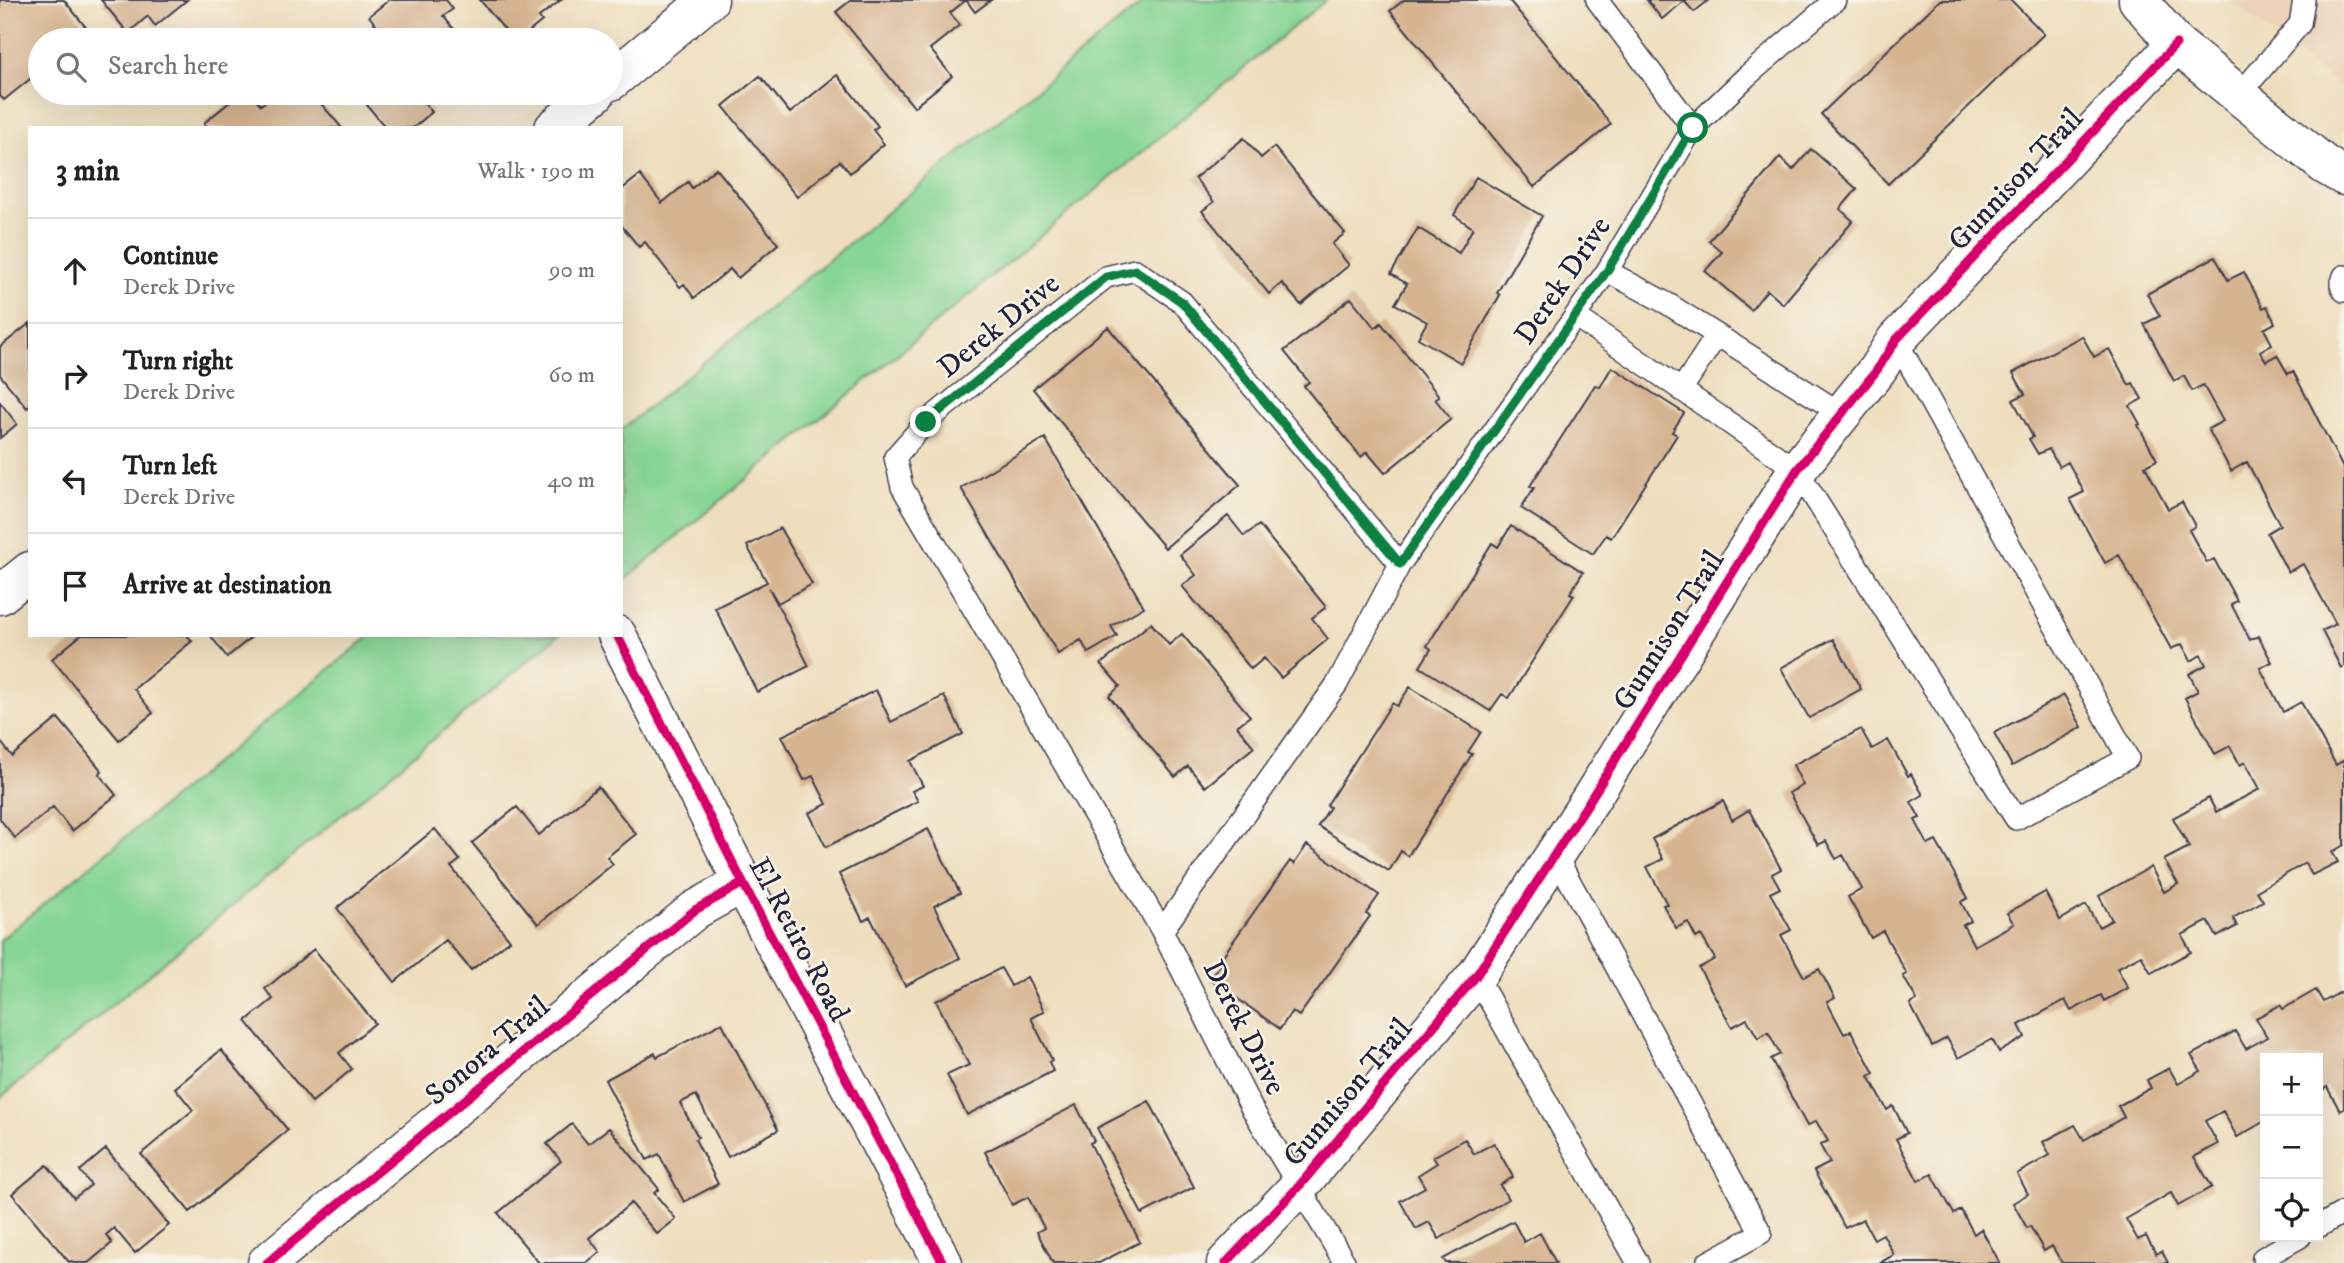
<!DOCTYPE html>
<html lang="en">
<head>
<meta charset="utf-8">
<style>
  :root { --surface:#fff; --page:#f6f6f6; --text:#222; --muted:#767676; --line:#e0e0e0 }
  body { margin:0; font-family:"IM FELL DW Pica",serif; background:var(--page); color:var(--text) }
  .controls { position:absolute; right:21px; bottom:21px; display:grid; overflow:hidden; border-radius:0px; box-shadow:0 7px 28px #0002 }
  .controls button { width:63px; height:63px; display:grid; place-items:center; padding:0; border:0; border-bottom:2px solid var(--line); background:var(--surface); color:var(--text); font:35px sans-serif }
  .stop { position:absolute; width:21px; height:21px; margin:-16px; border:5px solid #0b8043; border-radius:50%; background:#fff }
  .stop.end { background:#0b8043; border-color:#fff; box-shadow:0 2px 7px #0008 }
  .list { margin:0; padding:0; list-style:none }
  h2 { display:flex; justify-content:space-between; align-items:center; height:91px; margin:0; padding:0 28px; font-size:30px }
  h2 small { font-size:23px; font-weight:400; color:var(--muted) }
  .list li { display:grid; grid-template-columns:46px 1fr auto; gap:21px; align-items:center; box-sizing:border-box; height:105px; padding:0 28px; border-top:2px solid var(--line) }
  .list b { display:block; font-size:26px; white-space:nowrap }
  .list p { margin:0; font-size:23px; white-space:nowrap; color:var(--muted) }
  .list em { font-size:23px; font-style:normal; color:var(--muted) }
  .icon { flex:none; width:38px; height:38px; fill:none; stroke:currentColor; stroke-width:2; stroke-linecap:round; stroke-linejoin:round }
  .map { position:relative; flex:none; width:2344px; height:1263px; overflow:hidden }
  .search { position:absolute; background:var(--surface); box-shadow:0 7px 28px #0002; left:28px; top:28px; width:595px; height:77px; display:flex; align-items:center; gap:18px; box-sizing:border-box; padding:0 24px; border-radius:38px; color:var(--muted); font-size:26px }
  .panel { position:absolute; background:var(--surface); box-shadow:0 7px 28px #0002; left:28px; top:126px; width:595px; height:511px; border-radius:0px }
  .map>svg:first-child { display:block }
  .built { fill:#ebd2b9 }
  .green { fill:#87d594; stroke:#547c68; stroke-width:2 }
  .building { fill:#d7b491 }
  .lines { fill:none; stroke-linecap:round; stroke-linejoin:round }
  .service-casing { stroke:#413e4f; stroke-width:24 }
  .minor-casing { stroke:#413e4f; stroke-width:41 }
  .tertiary-casing { stroke:#413e4f; stroke-width:41 }
  .service { stroke:#fff; stroke-width:21 }
  .minor { stroke:#fff; stroke-width:38 }
  .tertiary { stroke:#fff; stroke-width:38 }
  .cycleway-casing { stroke:#f7f3e8; stroke-width:13 }
  .cycleway { stroke:#d6006c; stroke-width:9 }
  .route { stroke:#0b8043; stroke-width:9 }
  .labels { text-anchor:middle; stroke-width:5; stroke-linejoin:round; paint-order:stroke }
  .street-label { font-size:30px; fill:#22223b; stroke:#f7f3e8 }
</style>
</head>
<body>
<div class="map">
<svg width="2344" height="1263" viewBox="0 0 2344 1263">
  <rect width="100%" height="100%" fill="#f7f3e8"/>
  <filter id="ink" filterUnits="userSpaceOnUse"><feTurbulence type="fractalNoise" baseFrequency=".0143" numOctaves="2"/><feDisplacementMap in="SourceGraphic" scale="14" xChannelSelector="R" yChannelSelector="G"/><feConvolveMatrix kernelMatrix="1 2 1 2 8 2 1 2 1" color-interpolation-filters="sRGB"/></filter>
  <filter id="wash" filterUnits="userSpaceOnUse"><feTurbulence type="fractalNoise" baseFrequency=".00686" numOctaves="4" result="noise"/><feDisplacementMap in="SourceGraphic" scale="28" xChannelSelector="R" yChannelSelector="G"/><feGaussianBlur stdDeviation="1.57" result="paint"/><feColorMatrix in="noise" values="0 0 0 0 0 0 0 0 0 0 0 0 0 0 0 0 0 1.4 0 .05"/><feComposite in="paint" operator="in"/></filter>
  <g filter="url(#wash)">
    <rect width="100%" height="100%" fill="#eedebe"/>
    <path class="built" d="M2230,0H2344V90L2232,2Z"/>
    <path class="green" d="M1146,0H1326L621,583V430Z
      M371,635H559L0,1098V940Z"/>
    <g id="blocks">
      <path class="building" d="M0,0H64L89,31L77,40H40V71L4,100L0,96Z
        M101,0H187L155,26L148,16L128,33Z
        M389,0H446L453,9L443,16L463,40H365L379,29L369,16Z
        M480,0H561L539,17L542,21L519,40H513Z
        M851,0H991L975,12L966,0L950,13L960,25L930,49L952,76L914,107L836,12Z
        M1404,0H1509L1611,124L1534,187L1390,11Z
        M1647,0H1709L1694,12L1684,1L1662,19Z
        M1940,0H2011L2044,34L1888,184L1821,114Z
        M837,75L878,126L873,130L884,144L850,173L840,161L797,197L723,106L760,76L790,113Z
        M241,93H250L261,105L276,93H312L342,128H208L204,123Z
        M357,93H424L419,96L432,112L413,128H386Z
        M1244,138L1261,158L1274,147L1345,233L1332,244L1349,265L1301,305L1282,283L1269,294L1202,211L1214,202L1195,178Z
        M1811,149L1857,189L1840,209L1853,221L1783,304L1767,290L1751,310L1705,271L1722,252L1709,241L1780,157L1793,170Z
        M716,168L778,244L738,278L730,269L694,298L684,284L680,287L645,242L639,247L621,225V190L640,175L662,203L688,182L692,188Z
        M1476,177L1542,216L1497,293L1500,295L1461,363L1418,338L1427,322L1395,304L1407,284L1391,274L1418,228L1459,253L1473,228L1454,215Z
        M2215,257L2228,280L2244,272L2263,308L2267,306L2275,323L2264,329L2272,344L2260,351L2266,361L2277,355L2288,374L2293,371L2344,470V666L2341,668L2322,631L2336,624L2303,564L2288,572L2267,533L2280,525L2247,462L2231,471L2208,429L2223,421L2203,385L2192,391L2184,376L2174,381L2144,324L2160,316L2147,294Z
        M1351,298L1375,328L1381,323L1439,396L1435,399L1451,419L1385,473L1367,452L1361,457L1304,386L1309,382L1284,351Z
        M30,323V405L27,408L0,375V347Z
        M1108,327L1240,485L1165,548L1033,389Z
        M2082,336L2094,357L2109,349L2129,385L2133,383L2142,399L2130,406L2140,424L2138,425L2157,460L2145,466L2168,509L2182,502L2195,526L2189,530L2207,563L2214,559L2237,601L2231,604L2250,640L2258,636L2272,662L2260,668L2283,712L2301,702L2336,765L2344,760V845L2332,852L2338,862L2312,875L2305,863L2257,891L2263,901L2233,918L2237,926L2217,937L2208,921L2182,935L2191,952L2151,973L2141,955L2117,968L2128,988L2104,1001L2101,995L2071,1011L2065,1000L2019,1025L2025,1037L1999,1052L1992,1039L1958,1058L1947,1038L1932,1046L1910,1004L1917,1000L1903,976L1907,974L1883,931L1871,938L1848,897L1862,889L1843,855L1836,859L1826,841L1818,845L1789,793L1803,785L1793,765L1861,729L1872,749L1888,740L1908,776L1911,774L1923,795L1911,802L1920,818L1915,820L1928,845L1936,841L1968,898L1961,902L1971,921L1963,925L1974,946L2014,924L2007,913L2045,892L2060,920L2086,905L2099,927L2112,920L2099,896L2151,867L2164,892L2178,884L2164,860L2189,847L2173,818L2209,798L2216,812L2260,789L2245,762L2240,765L2230,746L2215,754L2185,698L2198,691L2189,674L2206,665L2201,655L2191,661L2182,644L2171,649L2119,555L2105,563L2070,499L2084,492L2068,462L2059,467L2049,449L2038,454L2029,439L2033,437L2013,400L2025,394L2013,373Z
        M1612,367L1684,413L1672,432L1677,435L1611,538L1606,535L1593,554L1521,508L1534,488L1530,486L1595,385L1600,387Z
        M0,402L17,424L0,438Z
        M1045,438L1144,607L1111,626L1117,636L1088,653L1081,640L1058,654L961,488Z
        M1228,516L1244,536L1259,525L1326,607L1312,618L1328,639L1281,678L1264,658L1251,669L1182,586L1196,575L1180,555Z
        M1511,526L1583,572L1570,593L1574,595L1509,698L1502,694L1490,711L1420,667L1431,649L1427,646L1492,543L1498,547Z
        M780,528L812,584L778,603L769,588L809,666L757,692L715,608L767,582L747,546Z
        M1151,623L1169,645L1182,634L1250,716L1237,726L1254,747L1205,787L1188,766L1175,777L1109,696L1120,686L1101,664Z
        M81,635H187L192,641L134,689L153,713L119,740L52,659Z
        M210,635H254L227,657Z
        M1833,639L1861,689L1809,718L1781,668Z
        M1410,687L1481,732L1468,752L1472,754L1408,856L1401,851L1389,871L1318,826L1330,807L1327,805L1392,703L1397,706Z
        M876,690L891,722L944,696L963,734L910,761L923,786L912,791L918,801L826,847L809,813L827,804L813,776L804,780L782,736Z
        M2064,695L2082,727L2012,766L1994,733Z
        M58,718L102,771L99,774L116,795L72,831L53,807L15,838L0,819V741L12,756Z
        M598,787L636,834L607,857L613,864L538,924L472,843L517,807L539,835Z
        M1723,801L1732,820L1749,810L1781,869L1772,874L1780,888L1770,893L1791,930L1781,935L1804,977L1819,969L1835,998L1827,1002L1844,1034L1851,1031L1874,1073L1869,1076L1887,1110L1893,1106L1907,1133L1896,1139L1918,1181L1932,1174L1954,1214L1961,1210L1974,1234L1981,1229L2000,1263H1879L1894,1255L1883,1234L1874,1239L1863,1219L1845,1228L1814,1171L1830,1163L1820,1145L1828,1141L1816,1121L1807,1126L1771,1059L1780,1054L1768,1032L1758,1038L1747,1019L1732,1027L1699,968L1715,959L1701,935L1696,938L1688,922L1676,928L1663,905L1667,904L1647,867L1663,859L1652,839Z
        M435,829L460,860L451,867L510,940L471,970L446,940L395,982L337,908Z
        M928,829L960,893L934,906L960,958L905,986L870,917L863,921L839,874Z
        M1307,845L1379,895L1366,914L1370,916L1299,1016L1292,1011L1280,1029L1210,979L1223,961L1220,960L1290,861L1294,864Z
        M314,949L375,1023L339,1053L352,1069L312,1102L246,1021L273,999L265,989Z
        M1001,968L1011,986L1027,977L1044,1011L1031,1018L1052,1060L1049,1062L1053,1071L967,1115L947,1075L969,1065L936,1001Z
        M2316,990L2323,1002L2344,990V1109L2340,1111L2327,1087L2318,1093V1058H2265V1121L2237,1137L2223,1111L2205,1121L2218,1144L2194,1157L2212,1187L2178,1206L2171,1193L2126,1219L2138,1240L2146,1236L2156,1254L2162,1251L2168,1263H2062L2052,1246L2044,1251L2030,1226L2027,1228L2013,1203L2028,1194L2017,1174L2050,1155L2043,1142L2075,1125L2084,1140L2124,1117L2118,1106L2151,1088L2147,1080L2169,1068L2178,1084L2201,1071L2191,1055L2235,1031L2246,1049L2267,1037L2256,1018L2280,1005L2283,1009Z
        M722,1023L778,1130L728,1157L696,1095L680,1103L698,1137L695,1139L718,1184L684,1202L659,1154L647,1160L605,1080L655,1053L657,1057Z
        M221,1050L288,1130L190,1212L141,1154L193,1110L175,1088Z
        M1149,1101L1194,1187L1142,1214L1097,1128Z
        M1076,1105L1094,1141L1090,1143L1140,1242L1099,1263H1053L1037,1232L1044,1228L1028,1197L1012,1205L985,1152Z
        M572,1124L588,1144L609,1128L659,1189L654,1193L676,1219L657,1234L631,1203L589,1238L600,1252L586,1263H539L498,1213L561,1161L547,1144Z
        M1465,1139L1474,1154L1494,1143L1513,1177L1500,1185L1508,1199L1439,1239L1429,1222L1416,1229L1400,1201L1425,1187L1418,1175L1437,1163L1433,1157Z
        M106,1149L169,1225L135,1253L114,1228L106,1235L112,1243L88,1263H74L72,1261L69,1262L12,1194L47,1165L74,1198L91,1185L80,1171Z
        M1513,1221L1524,1242L1540,1233L1556,1263H1446L1443,1259Z"/>
    </g>
  </g>
  <g filter="url(#ink)">
    <use href="#blocks" fill-opacity="0" stroke="#413e4f" stroke-width="2"/>
    <g class="lines">
      <defs>
        <path id="service" d="M1597,0L1693,128
          M2239,95L2300,24L2304,0
          M1607,271L1668,304L1842,414
          M2344,276L2341,285L2344,291
          M1575,316L1797,470L2016,819L2128,758L1896,340
          M1681,390L1717,335
          M1555,854L1761,1233L1707,1263
          M1162,931L1337,684L1400,564L1607,271L1693,128L1747,76L1835,0
          M1476,976L1638,1263
          M2318,1227L2344,1212
          M1345,1263L1251,1107L1162,931L902,487L895,457L926,422L1106,277L1135,270L1182,302L1400,564
          M2265,1263L2263,1258L2300,1237"/>
        <path id="minor" d="M611,81L709,0
          M554,128L596,93
          M0,595L30,571
          M617,635L743,883L943,1263
          M267,1263L695,910L743,883
          M1226,1263L1300,1185L1476,976L1590,800L1797,470L1877,370L1896,340L2176,44"/>
        <path id="tertiary" d="M2138,0L2176,44L2325,165L2344,176"/>
      </defs>
      <use href="#service" class="service-casing"/>
      <use href="#minor" class="minor-casing"/>
      <use href="#tertiary" class="tertiary-casing"/>
      <use href="#service" class="service"/>
      <use href="#minor" class="minor"/>
      <use href="#tertiary" class="tertiary"/>
      <defs>
        <path id="cycleway" d="M617,635L743,883L943,1263
          M267,1263L695,910L743,883
          M1226,1263L1300,1185L1476,976L1590,800L1797,470L1877,370L1896,340L2176,44"/>
      </defs>
      <use href="#cycleway" class="cycleway-casing"/>
      <use href="#cycleway" class="cycleway"/>
    </g>
  </g>
  <g class="lines" filter="url(#ink)">
    <path class="route" d="M926,422L1106,277L1135,270L1182,302L1400,564L1607,271L1693,128"/>
  </g>
  <g class="labels">
    <g class="street-label">
      <text transform="translate(2015 179) rotate(-47)" y="10">Gunnison Trail</text>
      <text transform="translate(1562 280) rotate(-56)" y="10">Derek Drive</text>
      <text transform="translate(998 325) rotate(-39)" y="10">Derek Drive</text>
      <text transform="translate(1668 630) rotate(-58)" y="10">Gunnison Trail</text>
      <text transform="translate(800 939) rotate(62)" y="10">El Retiro Road</text>
      <text transform="translate(1245 1027) rotate(63)" y="10">Derek Drive</text>
      <text transform="translate(487 1050) rotate(-40)" y="10">Sonora Trail</text>
      <text transform="translate(1347 1092) rotate(-50)" y="10">Gunnison Trail</text>
    </g>
  </g>
</svg>
<div class="controls">
<button>+</button>
<button>−</button>
<button><svg class="icon" aria-label="locate" viewBox="0 0 24 24"><circle cx="12" cy="12" r="6"/><path d="M12 2v4M12 18v4M2 12h4M18 12h4"/></svg></button>
</div>
<div class="stop" style="left:1693px;top:128px"></div>
<div class="stop end" style="left:926px;top:422px"></div>
<div class="search"><svg class="icon" aria-label="search" viewBox="0 0 24 24"><circle cx="10" cy="10" r="6"/><path d="M15 15l6 6"/></svg>Search here</div>
<section class="panel">
<h2>3 min<small>Walk · 190 m</small></h2>
<ul class="list">
<li><svg class="icon" aria-label="ahead" viewBox="0 0 24 24"><path d="M12 20V5M6 11l6-6 6 6"/></svg><div><b>Continue</b><p>Derek Drive</p></div><em>90 m</em></li>
<li><svg class="icon" aria-label="right" viewBox="0 0 24 24"><path d="M7 20v-9h11M14 6l5 5-5 5"/></svg><div><b>Turn right</b><p>Derek Drive</p></div><em>60 m</em></li>
<li><svg class="icon" aria-label="left" viewBox="0 0 24 24"><path d="M17 20v-9H6M10 6l-5 5 5 5"/></svg><div><b>Turn left</b><p>Derek Drive</p></div><em>40 m</em></li>
<li><svg class="icon" aria-label="arrive" viewBox="0 0 24 24"><path d="M6 21V4h12l-3 4 3 4H6"/></svg><div><b>Arrive at destination</b></div></li>
</ul>
</section>
</div>
</body>
</html>
